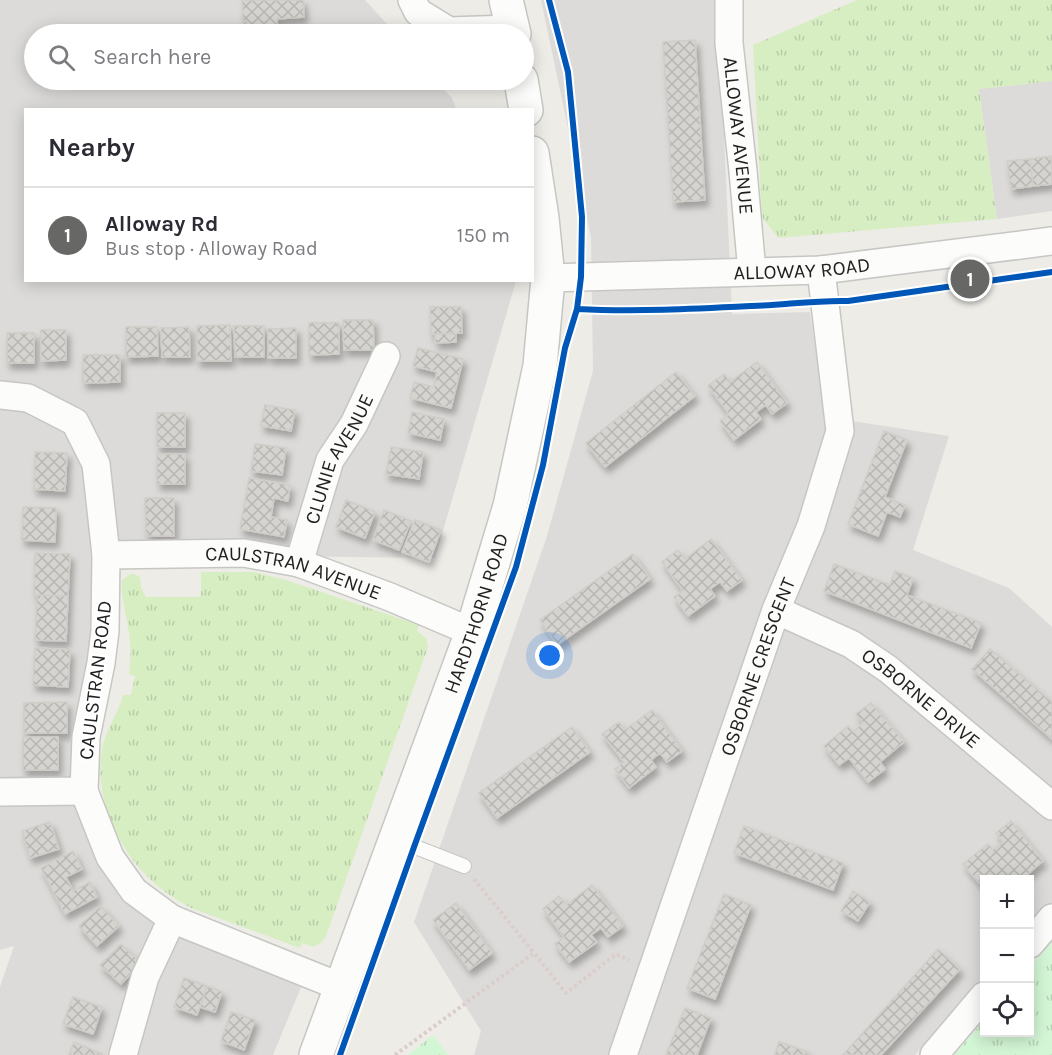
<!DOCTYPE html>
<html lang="en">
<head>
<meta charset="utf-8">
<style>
  :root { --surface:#fff; --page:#f7f7f7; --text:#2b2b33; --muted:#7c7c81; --line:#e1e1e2; --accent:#676765 }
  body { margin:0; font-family:Karla,sans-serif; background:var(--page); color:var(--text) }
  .controls { position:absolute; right:18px; bottom:18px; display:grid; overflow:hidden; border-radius:0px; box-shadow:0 3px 15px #0003 }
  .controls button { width:54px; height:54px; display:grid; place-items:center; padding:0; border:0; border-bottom:2px solid var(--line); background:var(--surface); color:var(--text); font:30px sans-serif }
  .you { position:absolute; left:550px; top:656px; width:21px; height:21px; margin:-15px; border:4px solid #fff; border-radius:50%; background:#1a73e8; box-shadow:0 0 0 9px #1a73e833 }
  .badge { display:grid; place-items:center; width:39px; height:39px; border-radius:50%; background:var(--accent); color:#fff; font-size:20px; font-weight:700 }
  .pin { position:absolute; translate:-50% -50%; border:3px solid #fff; box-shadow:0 2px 6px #0006 }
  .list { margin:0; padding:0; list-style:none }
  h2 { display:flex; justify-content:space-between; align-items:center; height:78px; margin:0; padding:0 24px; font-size:26px }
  h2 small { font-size:20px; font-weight:400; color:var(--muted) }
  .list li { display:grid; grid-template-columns:39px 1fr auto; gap:18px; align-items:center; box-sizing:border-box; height:96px; padding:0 24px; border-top:2px solid var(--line) }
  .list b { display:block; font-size:22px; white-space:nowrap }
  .list p { margin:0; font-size:20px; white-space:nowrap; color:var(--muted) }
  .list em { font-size:20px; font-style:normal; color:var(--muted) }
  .icon { flex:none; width:33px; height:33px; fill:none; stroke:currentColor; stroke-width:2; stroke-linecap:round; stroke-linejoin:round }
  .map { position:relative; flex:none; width:1052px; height:1055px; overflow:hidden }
  .search { position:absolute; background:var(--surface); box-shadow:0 3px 15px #0003; left:24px; top:24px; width:510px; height:66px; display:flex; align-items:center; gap:15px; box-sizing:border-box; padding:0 21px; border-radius:33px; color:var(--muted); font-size:22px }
  .panel { position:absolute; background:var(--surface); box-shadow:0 3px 15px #0003; left:24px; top:108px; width:510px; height:174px; border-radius:0px }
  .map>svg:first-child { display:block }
  .residential { fill:#dcdbd9 }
  .grass { fill:url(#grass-tufts) }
  .park { fill:url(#park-tufts) }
  .building { fill:url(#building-cross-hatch); stroke:#d1cdc8; stroke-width:1.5; filter:url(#shadow) }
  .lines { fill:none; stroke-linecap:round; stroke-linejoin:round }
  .service-casing { stroke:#c6c6c3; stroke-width:16 }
  .minor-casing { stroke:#c6c6c3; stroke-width:30 }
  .tertiary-casing { stroke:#c6c6c3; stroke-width:36 }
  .path { stroke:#dbcdca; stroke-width:4; stroke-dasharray:3 3; stroke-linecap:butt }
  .service { stroke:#fcfcfb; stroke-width:14 }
  .minor { stroke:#fcfcfb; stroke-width:27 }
  .tertiary { stroke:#fcfcfb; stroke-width:33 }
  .cycleway-casing { stroke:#fff; stroke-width:10 }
  .cycleway { stroke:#0057b8; stroke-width:6 }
  .labels { text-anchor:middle; stroke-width:5; stroke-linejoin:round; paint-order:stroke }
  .street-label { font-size:20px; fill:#1f1f1f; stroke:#fff }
</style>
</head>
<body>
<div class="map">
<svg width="1052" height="1055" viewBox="0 0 1052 1055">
  <defs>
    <pattern id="grass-tufts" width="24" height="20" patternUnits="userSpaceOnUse" patternTransform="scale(1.5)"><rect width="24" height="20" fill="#d7eec3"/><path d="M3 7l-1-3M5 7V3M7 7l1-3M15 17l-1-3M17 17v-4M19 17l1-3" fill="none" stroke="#b8cca7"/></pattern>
    <pattern id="park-tufts" width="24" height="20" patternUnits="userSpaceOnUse" patternTransform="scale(1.5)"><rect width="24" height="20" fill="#d3f6d5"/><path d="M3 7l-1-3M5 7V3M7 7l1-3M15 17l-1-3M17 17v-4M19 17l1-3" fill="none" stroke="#b5d2b6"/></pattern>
    <pattern id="building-cross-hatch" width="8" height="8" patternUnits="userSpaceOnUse" patternTransform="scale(1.5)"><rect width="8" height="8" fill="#d6d4d0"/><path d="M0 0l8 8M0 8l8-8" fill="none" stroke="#b7b6b2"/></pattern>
    <filter id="shadow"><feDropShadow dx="3.5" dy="6" stdDeviation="3" flood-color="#0004"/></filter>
  </defs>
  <rect width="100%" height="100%" fill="#edece7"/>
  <path class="residential" d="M0,0H365L396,34H34V80H435L452,98L456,109L26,110V280L516,281L435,558L95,554L79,800L120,895L301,987L273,1055H0V987L14,946L0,950Z
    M541,0H718L732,314L810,312L826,417L949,436L913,550L1009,588L1052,627V958L1030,938V880H984V976L915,1055H474L481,1031L414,922L547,536L593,371L591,237Z
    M1052,81V211L997,219L979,89Z"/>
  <path class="grass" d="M857,0H1052V81L979,89L997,219L778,238L762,217L753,45Z
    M201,572H254L286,580L419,625L417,631L426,638L428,647L326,936L322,942L314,947L302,943L300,948L191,908C181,902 170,896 160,888C121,857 93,800 102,750C105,730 118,714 123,695H131L135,676L129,674C131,658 131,643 128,627C126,611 120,596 122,580L132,573L140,577L141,587L146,597H199L201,595Z"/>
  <path class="park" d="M1052,942V1055H954L984,1020V1032H1030V968Z
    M433,1035L448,1055H408Z"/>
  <path class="building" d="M242,0H303L304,17L277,19L278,34H248L247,21H243Z
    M695,40L705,200L673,202L663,42Z
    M1051,156L1052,184L1033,186L1030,159Z
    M1030,159L1033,186L1011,189L1007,161Z
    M430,307H461L462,333L431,334Z
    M343,320H373L374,350H344Z
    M309,323H339V354L309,355Z
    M230,325L231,361H197V326Z
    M234,326H264V357H235Z
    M126,327H157L158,356L126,357Z
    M189,327L190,357H162L161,328Z
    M296,328V358H268V329Z
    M41,330H66V360L41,361Z
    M7,333H34V363H7Z
    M435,334H456V342L435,343Z
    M418,348L463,359L451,408L410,398L414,382L434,387L437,372L413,366Z
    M83,355H120V382L83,383Z
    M757,362L787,403L772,414L766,405L756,412L761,419L734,440L720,421L729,414L708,386L724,374L730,382Z
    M676,372L695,396L605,467L586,443Z
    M265,405L295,410L291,431L261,426Z
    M412,412L444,419L440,440L408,433Z
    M157,413H185V447H157Z
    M884,431L907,440L885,497L905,505L900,517L887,512L878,536L848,524Z
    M255,444L286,448L282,475L251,471Z
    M391,447L423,452L419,479L386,474Z
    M35,452L67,453L65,491L34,489Z
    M157,454H185V484H157Z
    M249,478L290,485L288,501L274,498L271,517L287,520L284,537L240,529Z
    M145,498H174V536H146Z
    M346,500L375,512L365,538L336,527Z
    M23,507L56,508L55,542L22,540Z
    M384,510L411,521L399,550L373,540Z
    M415,520L441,530L429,562L402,552Z
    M711,539L742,580L727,591L720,582L710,589L715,596L688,616L674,597L683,591L662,562L678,550L685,559Z
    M35,553L70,554L68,596L34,595Z
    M633,554L650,579L557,645L540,620Z
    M834,564L890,585L895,571L913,578L907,595L981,623L971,648L824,591Z
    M37,595L68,596L66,641L35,640Z
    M35,648L70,650L68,687L33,685Z
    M990,649L1052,702V739L972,669Z
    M67,702V733H24V703Z
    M871,703L904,742L880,762L885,769L868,782L849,758L839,765L824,746L848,726L853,732L863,723L856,714Z
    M652,710L682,751L667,762L660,753L651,760L656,767L629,788L615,769L624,762L602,734L619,722L625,730Z
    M572,727L590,752L497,818L479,793Z
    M23,737H58V770H23Z
    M1011,821L1043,861L1021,880H991L988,876L979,883L963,864L988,844L993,850L1003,842L996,833Z
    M50,822L59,849L30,858L22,831Z
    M744,826L843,863L833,890L734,853Z
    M73,851L82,869L66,877L73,891L90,882L97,897L65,914L41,868Z
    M592,885L623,926L608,937L601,928L591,935L597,942L569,962L555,944L564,937L543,909L559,896L566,905Z
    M853,891L870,902L858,921L841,911Z
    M724,894L751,905L715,999L687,988Z
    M456,903L492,953L469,970L433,920Z
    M101,906L119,926L97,946L79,926Z
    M121,944L141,963L121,984L100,965Z
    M938,949L960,969L881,1055H843Z
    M184,978L207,986L197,1015L174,1007Z
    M207,986L222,992L215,1012L200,1007Z
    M73,997L102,1007L93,1034L63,1024Z
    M685,1008L711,1018L697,1055H666Z
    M231,1012L255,1020L244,1050L221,1041Z
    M74,1042L102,1054L101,1055H69Z
    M779,1042L808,1052L807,1055H775Z"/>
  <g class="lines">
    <defs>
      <path id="service" d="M395,839L464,866"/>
      <g id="minor">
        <path d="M412,0L418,12L449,31L513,29"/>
        <path id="s1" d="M729,0V43L743,171L752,272"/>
        <path id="s2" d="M548,278L821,270L1052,241"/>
        <path d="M0,395L28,398L75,422L96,464L106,555L105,631L101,663L86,737L84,791L110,857L134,891L172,919L341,987"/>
        <path id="s3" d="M106,555L244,553L299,563L390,597L472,632"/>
        <path id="s4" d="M299,563L330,460L354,424L386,356"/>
        <path id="s5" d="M776,610L851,644L888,669L1052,806"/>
        <path d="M0,792L84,791"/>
        <path d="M1030,944L1052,918"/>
        <path d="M123,1055L145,977L172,919"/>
        <path id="s6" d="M623,1055L776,610L811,526L840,431L821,270"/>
        <path d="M934,1055L984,996"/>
      </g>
      <g id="tertiary">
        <path d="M506,0L514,34"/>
        <path d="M521,80L526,110"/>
        <path id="s7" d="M316,1055L472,632L510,506L540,366L548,278L542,218L532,153"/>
      </g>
    </defs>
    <use href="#service" class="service-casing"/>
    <use href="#minor" class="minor-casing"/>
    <use href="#tertiary" class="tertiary-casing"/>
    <path class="path" d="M474,879L534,953
      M395,1055L534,953L566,993L616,954L629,960"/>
    <use href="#service" class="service"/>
    <use href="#minor" class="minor"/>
    <use href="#tertiary" class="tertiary"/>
    <defs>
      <path id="cycleway" d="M577,309C635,312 693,309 752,306C784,305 816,300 848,301L1052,272
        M340,1055L414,847L516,567L543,465L565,348L577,309L581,277L582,217L568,72L549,0"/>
    </defs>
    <use href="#cycleway" class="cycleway-casing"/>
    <use href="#cycleway" class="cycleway"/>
  </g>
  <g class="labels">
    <g class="street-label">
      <text dy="7" stroke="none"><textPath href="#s1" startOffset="136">ALLOWAY AVENUE</textPath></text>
      <text dy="7" stroke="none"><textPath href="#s2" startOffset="254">ALLOWAY ROAD</textPath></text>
      <text dy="7" stroke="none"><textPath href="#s4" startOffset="112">CLUNIE AVENUE</textPath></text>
      <text dy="7" stroke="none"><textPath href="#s3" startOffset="190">CAULSTRAN AVENUE</textPath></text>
      <text dy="7" stroke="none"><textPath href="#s7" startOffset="470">HARDTHORN ROAD</textPath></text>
      <text dy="7" stroke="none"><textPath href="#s6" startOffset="411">OSBORNE CRESCENT</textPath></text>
      <text transform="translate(95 680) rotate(-83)" y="7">CAULSTRAN ROAD</text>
      <text dy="7" stroke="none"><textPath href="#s5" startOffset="171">OSBORNE DRIVE</textPath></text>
    </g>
  </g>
</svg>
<div class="controls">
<button>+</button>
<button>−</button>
<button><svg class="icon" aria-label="locate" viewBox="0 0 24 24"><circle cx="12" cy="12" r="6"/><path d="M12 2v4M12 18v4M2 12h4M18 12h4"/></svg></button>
</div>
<div class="you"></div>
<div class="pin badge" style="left:970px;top:279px">1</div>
<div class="search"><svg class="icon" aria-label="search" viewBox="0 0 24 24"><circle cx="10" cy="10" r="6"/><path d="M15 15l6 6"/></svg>Search here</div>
<section class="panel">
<h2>Nearby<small></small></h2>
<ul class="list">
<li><span class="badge">1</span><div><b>Alloway Rd</b><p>Bus stop · Alloway Road</p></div><em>150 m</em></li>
</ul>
</section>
</div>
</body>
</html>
